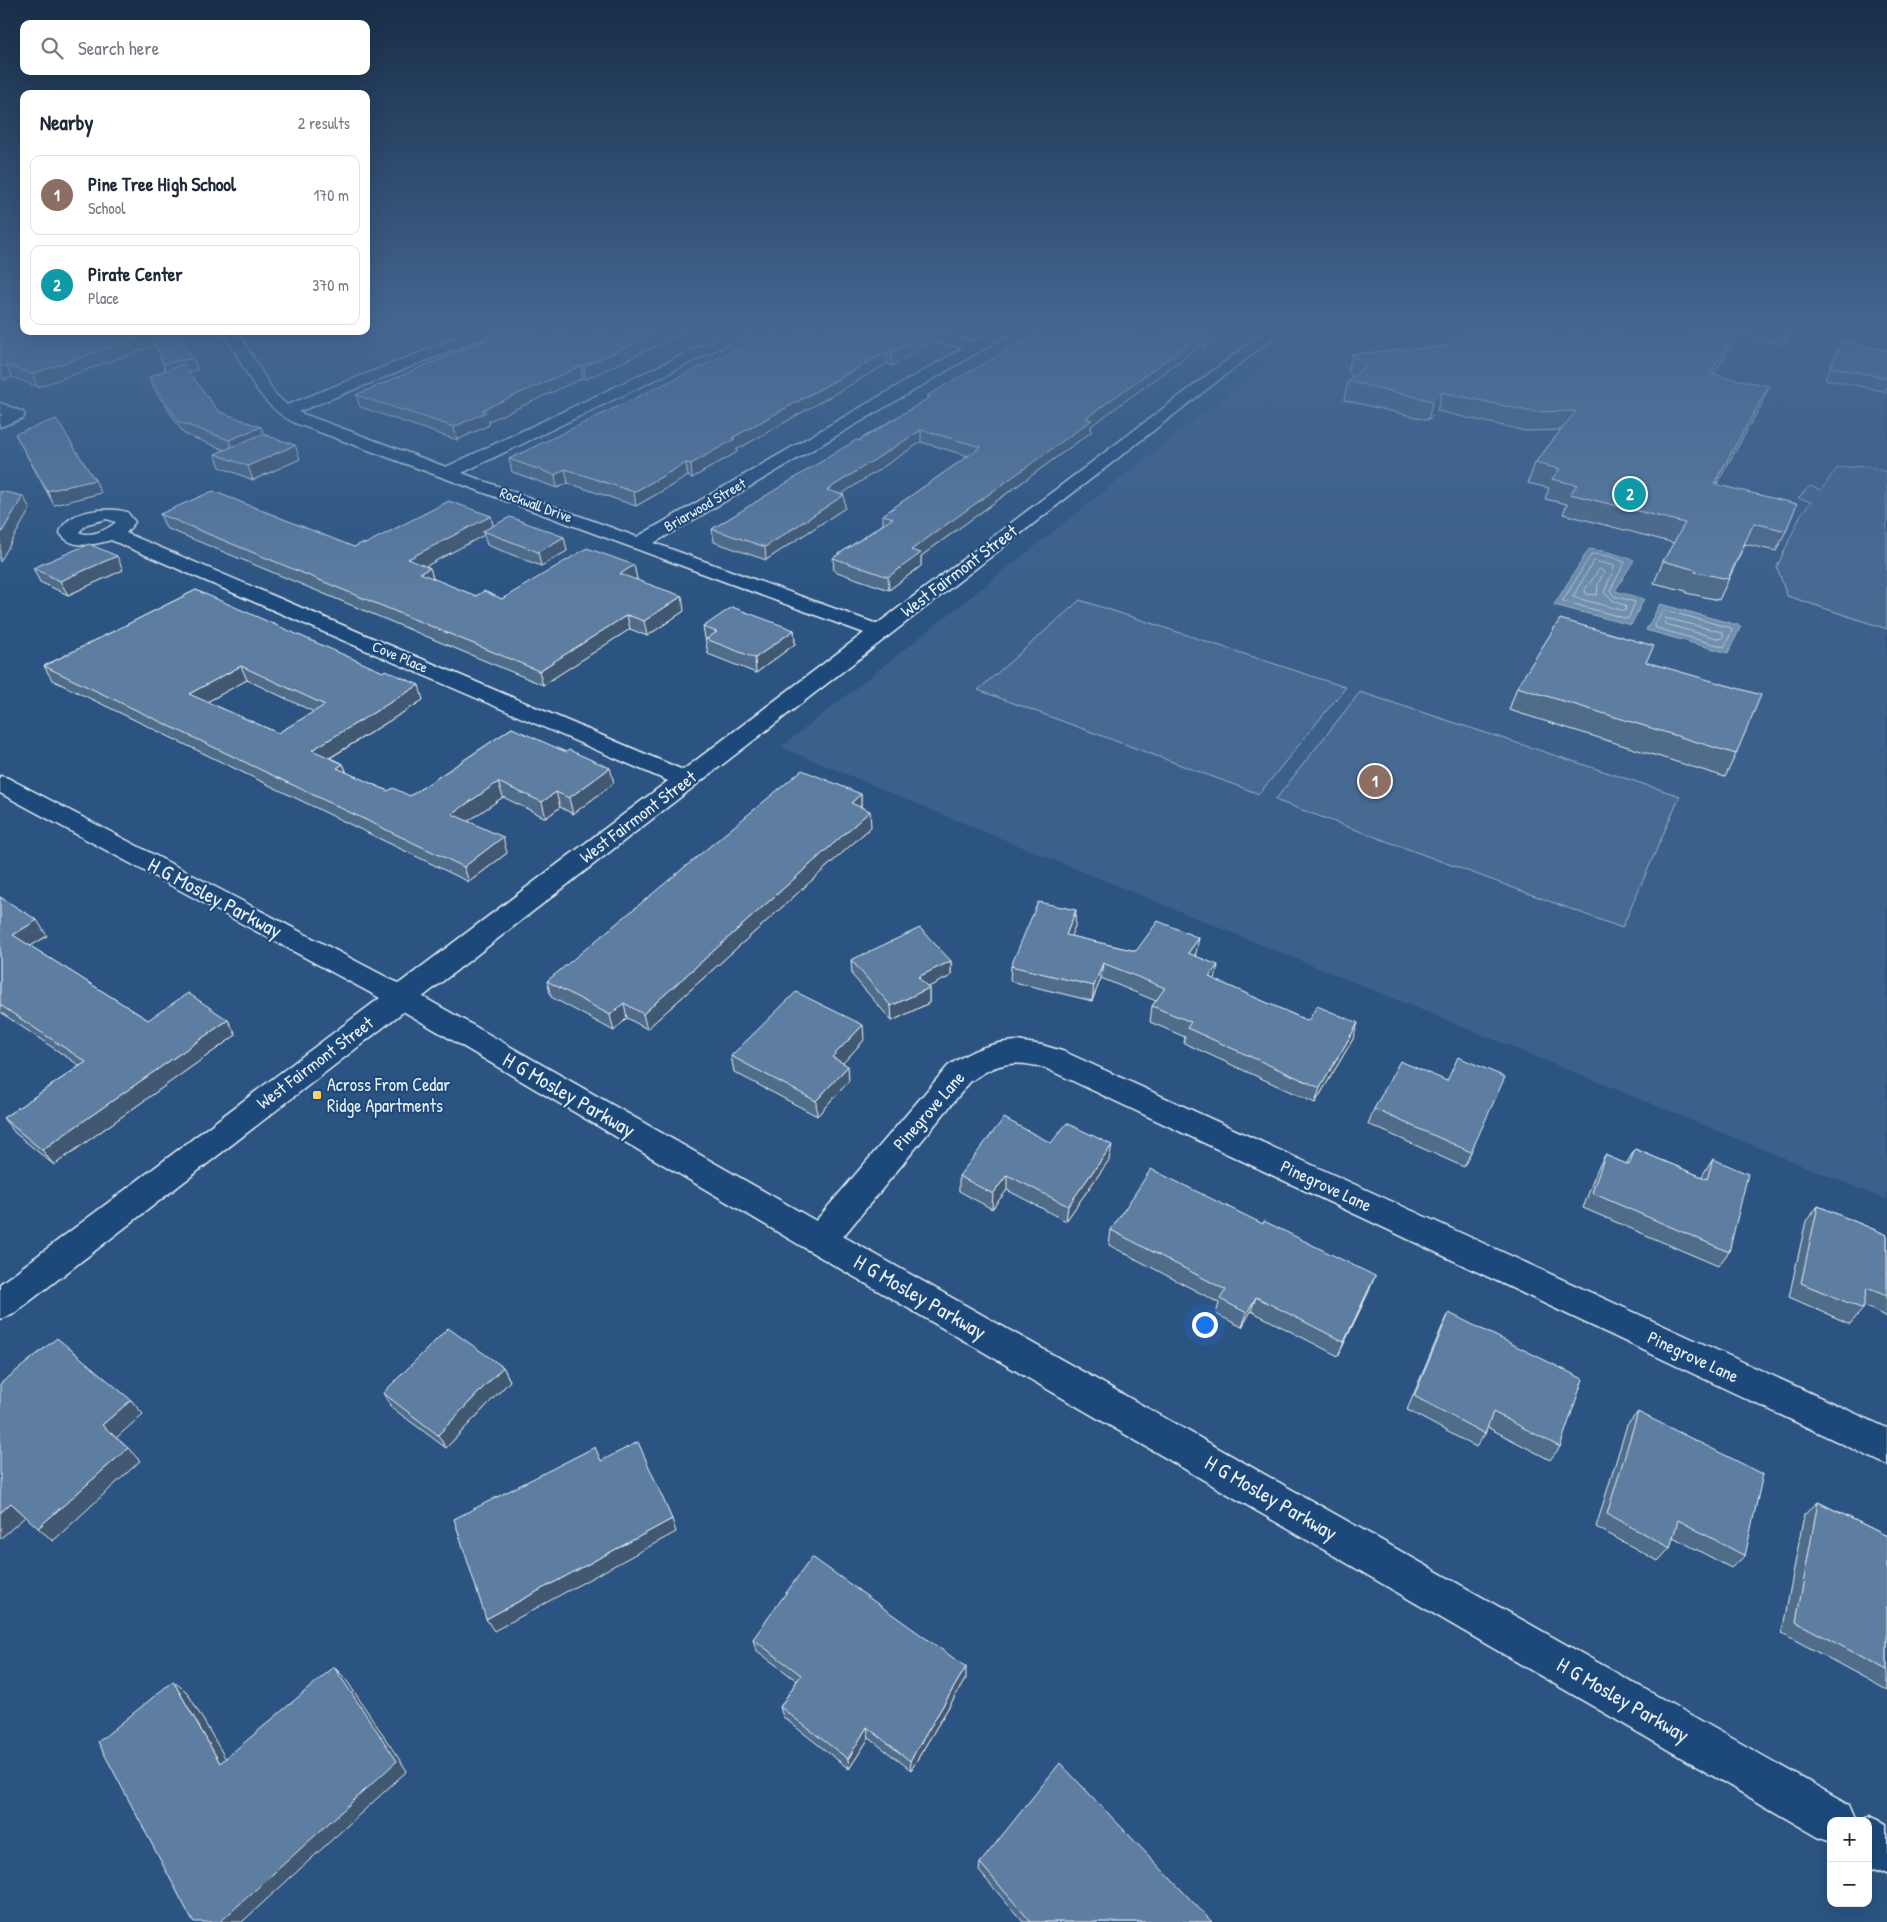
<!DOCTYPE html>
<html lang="en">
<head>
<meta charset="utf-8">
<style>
  :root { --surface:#fff; --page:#f2f2f3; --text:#1f2937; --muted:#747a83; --line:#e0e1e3; --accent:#84754c }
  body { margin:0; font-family:"Patrick Hand",sans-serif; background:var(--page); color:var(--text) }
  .controls { position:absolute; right:15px; bottom:15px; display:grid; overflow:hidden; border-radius:10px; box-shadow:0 5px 20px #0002 }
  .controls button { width:45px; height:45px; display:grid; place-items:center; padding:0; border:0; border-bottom:1px solid var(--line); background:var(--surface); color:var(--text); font:25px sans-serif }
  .you { position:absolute; left:1204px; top:1324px; width:18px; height:18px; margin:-12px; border:4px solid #fff; border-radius:50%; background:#1a73e8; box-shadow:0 0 0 8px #1a73e833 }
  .badge { display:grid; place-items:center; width:32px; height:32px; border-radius:50%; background:var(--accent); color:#fff; font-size:16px; font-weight:700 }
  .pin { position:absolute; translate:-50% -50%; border:2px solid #fff; box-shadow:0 1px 5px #0006 }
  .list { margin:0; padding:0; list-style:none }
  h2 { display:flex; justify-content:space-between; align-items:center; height:65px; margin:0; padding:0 20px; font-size:21px }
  h2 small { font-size:16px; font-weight:400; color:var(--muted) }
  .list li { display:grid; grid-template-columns:32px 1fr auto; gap:15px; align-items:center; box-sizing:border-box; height:80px; margin:0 10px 10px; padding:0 10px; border:1px solid var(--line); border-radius:10px }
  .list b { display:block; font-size:19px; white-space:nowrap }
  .list p { margin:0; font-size:16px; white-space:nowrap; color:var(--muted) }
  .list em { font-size:16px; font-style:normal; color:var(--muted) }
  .icon { flex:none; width:28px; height:28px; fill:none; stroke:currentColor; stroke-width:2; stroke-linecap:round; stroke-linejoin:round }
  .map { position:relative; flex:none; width:1887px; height:1922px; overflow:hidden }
  .search { position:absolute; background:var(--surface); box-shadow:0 5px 20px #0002; left:20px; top:20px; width:350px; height:55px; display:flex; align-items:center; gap:12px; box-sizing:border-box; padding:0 18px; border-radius:10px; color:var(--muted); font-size:19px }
  .panel { position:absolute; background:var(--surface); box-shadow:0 5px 20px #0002; left:20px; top:90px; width:350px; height:245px; border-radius:10px }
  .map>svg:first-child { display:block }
  .built { fill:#3a608b }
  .green { fill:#476b93; stroke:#98aec6 }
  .water { fill:#708ead; stroke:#a0b6cb }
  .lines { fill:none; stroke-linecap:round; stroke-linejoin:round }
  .shore { stroke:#b8c9da; stroke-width:1 }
  .minor-casing { stroke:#e8f1f8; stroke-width:3 }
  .major-casing { stroke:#e8f1f8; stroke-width:3 }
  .minor { fill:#1f4a7a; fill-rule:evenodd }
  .major { fill:#1f4a7a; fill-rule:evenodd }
  .wall { fill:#506c8a; stroke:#e8f1f8; fill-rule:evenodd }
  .shaded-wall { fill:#415871; stroke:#e8f1f8 }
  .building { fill:#5d7da1; stroke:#e8f1f8; fill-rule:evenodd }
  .poi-dot { fill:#ffd166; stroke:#1f4a7a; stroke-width:2 }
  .labels { text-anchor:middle; stroke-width:4.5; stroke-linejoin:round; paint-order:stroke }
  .far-street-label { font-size:15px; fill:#e8f1f8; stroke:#1f4a7a }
  .street-label { font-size:18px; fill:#e8f1f8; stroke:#1f4a7a }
  .poi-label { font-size:18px; fill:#e8f1f8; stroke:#1f4a7a; text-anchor:start }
  .near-street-label { font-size:21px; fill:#e8f1f8; stroke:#1f4a7a }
</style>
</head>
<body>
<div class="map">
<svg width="1887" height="1922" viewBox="0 0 1887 1922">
  <rect width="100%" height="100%" fill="#2b5482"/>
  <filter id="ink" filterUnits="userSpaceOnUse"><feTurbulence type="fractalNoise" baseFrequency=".02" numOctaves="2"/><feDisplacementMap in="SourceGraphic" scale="10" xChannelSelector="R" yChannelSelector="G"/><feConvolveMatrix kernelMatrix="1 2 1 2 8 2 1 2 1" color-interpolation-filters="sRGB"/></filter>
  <g filter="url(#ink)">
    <path class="built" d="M1307,331H1887V1200L946,816L781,747Z"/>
    <path class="green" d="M1865,466L1887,472V629L1787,596L1777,567L1801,514L1811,502L1798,498L1810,486L1821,490L1837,468Z
      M1080,600L1345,687H1346L1259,794L978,690Z
      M1360,692L1680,796L1622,928L1275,800Z"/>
    <path class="water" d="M1589,549L1609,552L1634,560L1615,591L1644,599L1631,625L1554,605Z
      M1660,604L1741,626L1728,653L1646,630Z"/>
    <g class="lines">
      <path class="shore" d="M1592,554L1608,556L1625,562L1610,591L1614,596L1635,602L1628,619L1563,601Z
        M1594,561L1615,566L1604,593L1614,601L1626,606L1625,611L1573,597Z
        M1600,569L1604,572L1598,584L1597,595L1586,594L1585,590Z
        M1664,610L1731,628L1732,631L1724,647L1656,628L1655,625Z
        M1665,618L1722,632L1724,636L1720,639L1665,624Z"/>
      <defs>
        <path id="minor" d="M222,331H237L275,394L287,405L475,331H494L492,334L298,412L446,467L733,331H751L749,334L462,473L637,537L963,348L907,334L905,331H928L974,342L993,331H1010L1008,334L982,350L654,543L877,624L1266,331H1282L12,1315L0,1319V1284L668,781L111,540C94,545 71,550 60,533C66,509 108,507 127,512L135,522L126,533L683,770L864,633L295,423C255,403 246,366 222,331ZM107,519L116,522C107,530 90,538 79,532L87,524Z
          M0,403L23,412L25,415L23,418L0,427V416L3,415L0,414Z
          M1017,1041L1042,1045L1065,1052L1887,1428V1465L1045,1068C1014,1059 995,1063 970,1082L832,1250L820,1254L808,1250L803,1240L808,1230L948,1066C969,1051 991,1042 1017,1041Z"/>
        <path id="major" d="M0,776L8,778L411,990L832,1230L1850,1805L1857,1821H1831V1842L1818,1837L808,1250L391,1004L0,793Z
          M1868,1817L1887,1825V1874L1868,1866V1821H1859Z"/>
      </defs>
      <use href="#minor" class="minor-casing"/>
      <use href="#major" class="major-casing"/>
      <use href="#minor" class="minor"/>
      <use href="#major" class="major"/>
    </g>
    <path class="wall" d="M0,331H174L193,358L197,370L189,372L218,411L264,434L300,459L253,480L220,467L215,454L225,450L184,434L154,389L149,377L165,370L156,345L38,387L12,377L5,380L0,378Z
      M490,331H688L586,379L583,378L489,421V425L457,440L360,407L356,395L491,337Z
      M934,331H952L947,334Z
      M1038,331H1226L1204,347L1200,346L1091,426V432L921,556V566L889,590L834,571L833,558L883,524V515L968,456L921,442L841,494L845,508L766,560L714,542L712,529L927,399V396L1001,354Z
      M1465,331H1792L1785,344L1738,335L1713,375L1761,405L1716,485L1786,531L1776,551L1745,544L1719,600L1686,593V591L1654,583L1663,561L1674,543L1563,514L1567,504L1545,499L1549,488L1528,483L1535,463L1561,430L1526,431L1437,411L1428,420L1344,400L1348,381L1353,377L1348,372L1352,354L1449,346Z
      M782,332L932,342L892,366L887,364L840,391L736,450L737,452L692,478L688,476L636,506L568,483L557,488L512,472L509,459Z
      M1842,342L1887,350V392L1825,379Z
      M15,434L101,493L54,505Z
      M160,514L354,547L491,516L493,526L564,537L567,551L541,566L487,545L484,535L426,566L430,568L433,579L476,596L502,599L634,565L637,579H636L684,611L647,636L630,629L543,685L166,528Z
      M33,568L123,570L68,595L40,582Z
      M196,590L423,700L330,758L343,764L347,773L388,791L410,796L512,728L614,783L573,814L560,807L546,818L503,797L468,821L507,853L469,882L52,680L44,666ZM247,680L314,712L278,733L207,702Z
      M703,627L794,630L795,644L756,673L708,654Z
      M1647,662L1736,754L1725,777L1509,710L1517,687Z
      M861,794V808L871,827L647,1029L627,1018L614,1031L551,997L547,981Z
      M0,897L47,936L30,946L148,1020H228L236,1035L54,1165L15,1133L3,1118L80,1066L3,1014L0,1011Z
      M1075,926L1070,936L1136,951L1196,953L1195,955L1215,980L1308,1021L1353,1039L1315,1103L1184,1043L1185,1037L1150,1022L1152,1006L1156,1001L1101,978L1092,1001L1010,981L1011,966Z
      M851,960L951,961V976L928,987L929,988V1003L892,1021L852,975Z
      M864,1040L843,1063L849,1081L817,1116L734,1072L731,1056Z
      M1447,1081L1471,1152L1464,1167L1368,1124L1374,1109Z
      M1051,1143L1109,1160L1066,1221L1007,1190L992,1209L959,1191V1176Z
      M1635,1149L1702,1177L1703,1174L1713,1159L1729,1252L1718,1266L1583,1208L1597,1170L1605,1155L1626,1164Z
      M1818,1206L1887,1235V1317L1864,1306L1863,1309L1850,1324L1789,1297L1806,1221Z
      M1111,1230L1369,1291L1338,1356L1251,1311L1242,1327L1216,1314L1219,1303L1109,1245Z
      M1449,1313L1560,1447L1550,1460L1487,1427L1485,1434L1476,1447L1407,1410L1442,1327Z
      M503,1367L510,1381L446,1448L391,1407L383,1393Z
      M1638,1412L1745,1556L1731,1568L1673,1537L1670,1548L1658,1561L1596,1527L1627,1425Z
      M1818,1502L1887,1536V1690L1782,1633L1804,1515Z
      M753,1639L966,1678L911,1770L869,1738L849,1769L783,1717L780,1707L797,1681L756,1650Z
      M980,1863L1212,1922H1023L979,1871Z"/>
    <path class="shaded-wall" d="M661,331H688L586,379L584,366Z
      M932,331V342L892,366L891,353Z
      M1212,331H1226L1204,347L1205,335Z
      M1737,331H1740L1738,335L1702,393L1710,374Z
      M1790,331H1792L1785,344Z
      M151,333L156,345L38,387L32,374Z
      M1201,335L1200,346L1091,426V432L921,556V566L889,590L888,577L911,550L1086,418Z
      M887,352V364L736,450L737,452L692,478L691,464L732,438Z
      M193,358L197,370L168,376L163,364Z
      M6,365L12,377L5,380L0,369V367Z
      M581,366L583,378L489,421V425L457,440L454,427L482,410Z
      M1769,386L1761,405L1705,505L1714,484Z
      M1442,392L1437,411L1428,420L1433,401Z
      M261,427L266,440L234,453L229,440Z
      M921,430V442L828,503L827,490Z
      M295,445L300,459L253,480L248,466Z
      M686,463L688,476L636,506L634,492Z
      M565,469L568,483L557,488L555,475Z
      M95,480L101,493L54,505L47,491Z
      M844,495L845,508L766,560L765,547Z
      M23,496L30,509L0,562V535Z
      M491,516L494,530L483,531L484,535L413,573L408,559Z
      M564,537L567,551L541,566L538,552Z
      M117,556L123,570L68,595L60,581Z
      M634,565L637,579L623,588L620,574Z
      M430,568L434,582L420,573Z
      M682,596L684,611L647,636L644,621Z
      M627,615L630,629L543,685L539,671Z
      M794,630L795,644L756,673L755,658Z
      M241,666L247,680L196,708L189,694Z
      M419,685L423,700L318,765L312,750Z
      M343,764L349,779L337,768Z
      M610,768L614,783L573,814L569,798Z
      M498,782L503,797L457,829L452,814Z
      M556,792L560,807L546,818L542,802Z
      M861,794V810L851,803Z
      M870,811L871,827L647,1029L643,1014Z
      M503,837L507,853L469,882L464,867Z
      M1076,910L1075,926L1065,950L1066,935Z
      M37,920L47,936L24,950L13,935Z
      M1199,938L1196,953L1186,968L1188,953Z
      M951,961V976L918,992V977Z
      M1103,963L1101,978L1092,1001L1094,986Z
      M1218,965L1215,980L1209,977Z
      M929,988V1003L892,1021L891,1006Z
      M624,1003L627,1018L614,1031L610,1015Z
      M228,1020L236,1035L54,1165L42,1150Z
      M1358,1023L1353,1039L1315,1103L1320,1088Z
      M863,1025L864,1040L834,1073L832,1057Z
      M848,1066L849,1081L817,1116L816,1101Z
      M1112,1145L1109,1160L1066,1221L1068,1206Z
      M1007,1175V1190L992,1209L993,1194Z
      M1375,1276L1369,1291L1338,1356L1344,1342Z
      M1256,1297L1251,1311L1242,1327L1247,1313Z
      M503,1367L510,1381L446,1448L438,1435Z
      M131,1400L143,1414L115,1439L102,1425Z
      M128,1448L140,1461L53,1541L38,1528Z
      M11,1503L26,1516L0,1539V1513Z
      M672,1519L676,1532L494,1631L486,1619Z
      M334,1667L345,1678L407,1771L242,1922H220Z
      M966,1667V1678L911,1770L910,1761Z
      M173,1681L187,1692L234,1773L220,1763Z
      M867,1727L869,1738L849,1769L848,1759Z"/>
    <path class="building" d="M0,331H174L193,358L163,364L151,333L32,374L6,365L0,367Z
      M491,331H661L584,366H581L482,410L486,412L454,427L356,395L493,337Z
      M774,331L782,332L784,331H931L891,353L887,352L839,378L732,438L735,439L691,464L686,463L634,492L565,469L555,475L509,459Z
      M1038,331H1212L1205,335H1201L1086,418L1092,420L911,550L921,553L888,577L833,558L893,518L883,515L981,447L921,430L827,490L844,495L765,547L712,529L856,440L859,441L930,397L927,396L956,379L1001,354Z
      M1465,331H1737L1710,374L1769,386L1714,484L1797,504L1786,531L1754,523L1728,579L1695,572L1696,570L1663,561L1685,523L1570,494L1577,485L1552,479L1560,469L1535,463L1576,411L1532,412L1442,392L1433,401L1348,381L1365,366L1352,354L1449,346Z
      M1842,342L1887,350V378L1830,367Z
      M183,364L218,411L261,427L229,440L179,422L149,377Z
      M56,419L95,480L47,491L15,434Z
      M262,434L295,445L248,466L215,454Z
      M0,491L23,496L0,535Z
      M213,491L354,547L362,543L365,544L449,501L491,516L408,559L430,568L420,573L476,596L484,591L502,599L587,548L634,565L620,574L682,596L644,621L627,615L539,671L160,514Z
      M510,517L564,537L538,552L483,531Z
      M89,544L117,556L60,581L33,568Z
      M196,590L383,672L385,670L419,685L312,750L343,764L337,768L388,791L393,788L410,796L512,728L566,752L569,750L610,768L569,798L556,792L542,802L498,782L452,814L503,837L464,867L44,666ZM241,666L325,705L278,733L189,694Z
      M732,607L794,630L755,658L706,639L717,632L703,627Z
      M1560,619L1654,646L1646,662L1761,695L1736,754L1517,687Z
      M802,770L861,794L851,803L870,811L643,1014L624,1003L610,1015L547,981Z
      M0,897L37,920L13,935L148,1020L188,993L228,1020L42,1150L3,1118L86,1062L0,1005Z
      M1038,902L1076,910L1066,935L1136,951L1158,921L1199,938L1188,953L1218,965L1209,977L1308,1021L1317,1006L1358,1023L1320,1088L1187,1028L1191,1022L1152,1006L1165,988L1103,963L1094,986L1011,966Z
      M920,928L951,961L918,977L929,988L891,1006L851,960Z
      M796,992L863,1025L832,1057L848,1066L816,1101L731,1056Z
      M1458,1057L1505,1077L1471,1152L1374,1109L1400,1061L1447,1081Z
      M1004,1118L1051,1143L1067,1123L1112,1145L1068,1206L1007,1175L993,1194L959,1176Z
      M1635,1149L1707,1179L1713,1159L1748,1174L1729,1252L1592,1193L1605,1155L1629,1165Z
      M1151,1169L1263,1224L1264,1221L1375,1276L1344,1342L1256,1297L1247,1313L1220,1299L1226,1290L1111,1230Z
      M1818,1206L1887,1235V1296L1867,1288L1863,1309L1801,1283Z
      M1449,1313L1583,1379L1560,1447L1493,1412L1485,1434L1414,1396Z
      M448,1328L503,1367L438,1435L383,1393Z
      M57,1338L131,1400L102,1425L128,1448L38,1528L11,1503L0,1513V1384Z
      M1638,1412L1763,1474L1745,1556L1678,1520L1670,1548L1607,1514Z
      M638,1442L672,1519L486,1619L454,1519L595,1447L601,1461Z
      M1818,1502L1887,1536V1670L1796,1622Z
      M812,1557L966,1667L910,1761L867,1727L848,1759L780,1707L801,1675L753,1639Z
      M334,1667L397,1761L220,1922H193L98,1742L173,1681L220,1763Z
      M1060,1763L1212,1922H1031L980,1863Z"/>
  </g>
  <linearGradient id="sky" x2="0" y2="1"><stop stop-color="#182e48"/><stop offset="0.55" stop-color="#446792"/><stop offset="1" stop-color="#446792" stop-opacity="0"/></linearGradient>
  <rect width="1887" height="600" fill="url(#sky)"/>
  <rect class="poi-dot" x="312" y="1090" width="10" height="10" rx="2.5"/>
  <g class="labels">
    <g class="far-street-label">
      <text transform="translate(536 505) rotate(20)" y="5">Rockwall Drive</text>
      <text transform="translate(705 505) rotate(-30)" y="5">Briarwood Street</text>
      <text transform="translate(400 657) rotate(23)" y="5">Cove Place</text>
    </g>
    <g class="street-label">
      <text transform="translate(959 571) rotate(-37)" y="6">West Fairmont Street</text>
      <text transform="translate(638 817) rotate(-37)" y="6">West Fairmont Street</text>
      <text transform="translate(315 1063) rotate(-37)" y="6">West Fairmont Street</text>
      <text transform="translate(929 1111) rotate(-49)" y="6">Pinegrove Lane</text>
      <text transform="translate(1326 1186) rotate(25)" y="6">Pinegrove Lane</text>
      <text transform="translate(1693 1357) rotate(25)" y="6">Pinegrove Lane</text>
    </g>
    <g class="poi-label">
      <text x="327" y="1091">Across From Cedar<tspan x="327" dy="21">Ridge Apartments</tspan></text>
    </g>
    <g class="near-street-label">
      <text transform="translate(215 898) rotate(28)" y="7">H G Mosley Parkway</text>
      <text transform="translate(569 1095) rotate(30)" y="7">H G Mosley Parkway</text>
      <text transform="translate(920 1297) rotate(30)" y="7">H G Mosley Parkway</text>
      <text transform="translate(1271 1498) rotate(30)" y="7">H G Mosley Parkway</text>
      <text transform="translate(1623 1700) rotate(30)" y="7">H G Mosley Parkway</text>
    </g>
  </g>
</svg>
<div class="controls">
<button>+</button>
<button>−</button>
</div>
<div class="you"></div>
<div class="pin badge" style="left:1375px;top:781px;background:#8d6e63">1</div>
<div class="pin badge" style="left:1630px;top:494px;background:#0f9aa8">2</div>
<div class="search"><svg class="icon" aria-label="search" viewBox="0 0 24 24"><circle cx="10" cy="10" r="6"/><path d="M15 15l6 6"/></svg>Search here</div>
<section class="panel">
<h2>Nearby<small>2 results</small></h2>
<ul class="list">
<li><span class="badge" style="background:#8d6e63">1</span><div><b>Pine Tree High School</b><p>School</p></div><em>170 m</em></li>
<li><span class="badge" style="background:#0f9aa8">2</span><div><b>Pirate Center</b><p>Place</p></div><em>370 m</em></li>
</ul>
</section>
</div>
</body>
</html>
